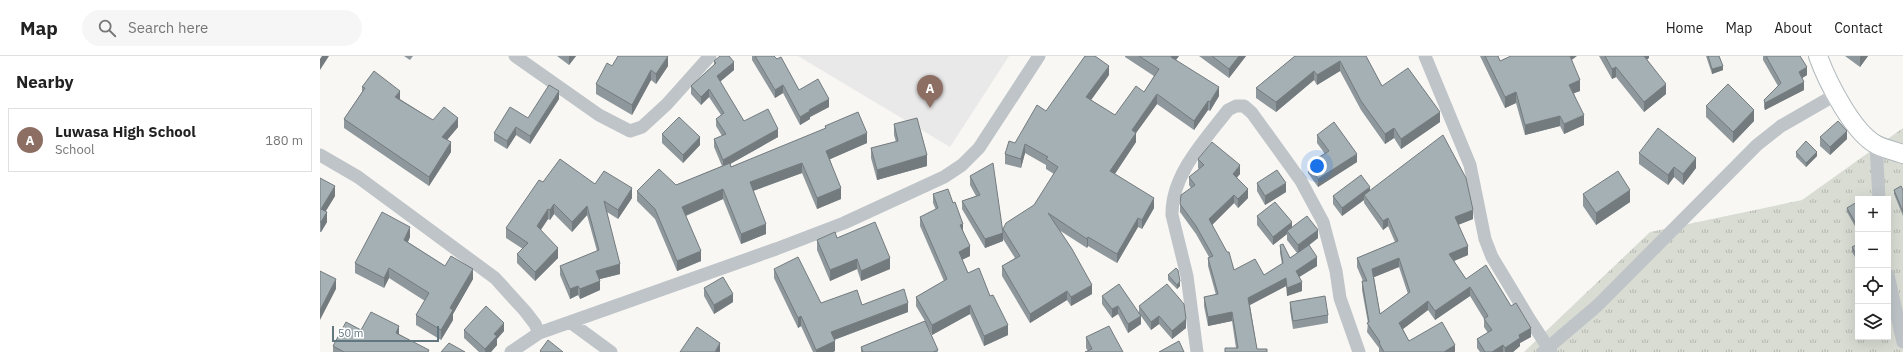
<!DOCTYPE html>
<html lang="en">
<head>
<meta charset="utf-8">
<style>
  :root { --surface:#fff; --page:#f6f6f6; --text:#222; --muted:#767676; --line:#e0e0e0; --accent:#ea580c }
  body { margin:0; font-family:"IBM Plex Sans",sans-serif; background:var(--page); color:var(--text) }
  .controls { position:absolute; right:12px; bottom:12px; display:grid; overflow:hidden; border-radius:0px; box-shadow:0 4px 16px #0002 }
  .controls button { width:36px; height:36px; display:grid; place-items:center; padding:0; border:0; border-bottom:1px solid var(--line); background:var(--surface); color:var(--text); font:20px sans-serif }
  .scale { position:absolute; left:12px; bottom:10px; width:107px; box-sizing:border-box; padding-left:4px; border:2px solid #627680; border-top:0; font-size:11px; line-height:14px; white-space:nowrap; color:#627680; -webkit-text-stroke:3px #fff; paint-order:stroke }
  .you { position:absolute; left:997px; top:110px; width:14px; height:14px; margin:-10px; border:3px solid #fff; border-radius:50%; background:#1a73e8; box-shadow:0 0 0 6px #1a73e833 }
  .badge { display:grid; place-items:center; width:26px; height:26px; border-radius:50%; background:var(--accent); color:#fff; font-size:13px; font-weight:700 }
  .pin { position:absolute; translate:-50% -33px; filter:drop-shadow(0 1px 2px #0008) }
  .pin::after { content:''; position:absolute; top:21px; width:14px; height:12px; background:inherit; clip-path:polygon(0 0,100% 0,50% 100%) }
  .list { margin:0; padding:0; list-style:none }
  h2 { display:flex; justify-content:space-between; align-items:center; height:52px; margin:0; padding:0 16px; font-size:17px }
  h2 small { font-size:13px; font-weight:400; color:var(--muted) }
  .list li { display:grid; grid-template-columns:26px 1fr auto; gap:12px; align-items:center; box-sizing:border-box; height:64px; margin:0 8px 8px; padding:0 8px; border:1px solid var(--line); border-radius:0px }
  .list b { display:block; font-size:15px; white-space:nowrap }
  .list p { margin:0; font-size:13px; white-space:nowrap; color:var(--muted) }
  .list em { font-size:13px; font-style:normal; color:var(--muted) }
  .icon { flex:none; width:22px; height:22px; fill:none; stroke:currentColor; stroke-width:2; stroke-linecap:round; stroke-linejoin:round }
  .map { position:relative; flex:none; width:1583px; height:296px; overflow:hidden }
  header { display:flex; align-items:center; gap:24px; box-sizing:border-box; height:56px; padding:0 20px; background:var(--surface); border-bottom:1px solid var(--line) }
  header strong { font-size:19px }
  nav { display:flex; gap:22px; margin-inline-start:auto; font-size:14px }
  .search { width:280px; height:36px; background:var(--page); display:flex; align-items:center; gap:10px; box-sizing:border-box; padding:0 14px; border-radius:22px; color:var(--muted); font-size:15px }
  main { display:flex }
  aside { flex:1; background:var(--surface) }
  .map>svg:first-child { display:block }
  .built { fill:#e8e9e8 }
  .grass { fill:url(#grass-tufts); fill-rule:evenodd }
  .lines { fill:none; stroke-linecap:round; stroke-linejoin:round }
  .secondary-casing { stroke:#b0b8bc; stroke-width:20 }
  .street { stroke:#bec4c7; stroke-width:13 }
  .secondary { stroke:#fff; stroke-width:18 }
  .wall { fill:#8e979b; fill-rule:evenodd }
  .shaded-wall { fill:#747b7e }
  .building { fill:#a5b0b4; stroke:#747b7e; fill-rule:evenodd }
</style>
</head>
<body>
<header>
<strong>Map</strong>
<div class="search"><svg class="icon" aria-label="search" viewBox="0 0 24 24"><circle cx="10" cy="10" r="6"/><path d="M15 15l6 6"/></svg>Search here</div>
<nav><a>Home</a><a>Map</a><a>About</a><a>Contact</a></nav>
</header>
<main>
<aside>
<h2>Nearby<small></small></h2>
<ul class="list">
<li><span class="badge" style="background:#8d6e63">A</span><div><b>Luwasa High School</b><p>School</p></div><em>180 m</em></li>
</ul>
</aside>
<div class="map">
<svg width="1583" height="296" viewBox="0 0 1583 296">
  <defs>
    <pattern id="grass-tufts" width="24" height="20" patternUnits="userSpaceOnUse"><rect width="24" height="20" fill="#d8dcd3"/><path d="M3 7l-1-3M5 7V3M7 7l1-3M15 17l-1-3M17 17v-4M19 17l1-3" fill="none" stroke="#b3b7b0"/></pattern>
  </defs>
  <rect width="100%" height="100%" fill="#f8f7f4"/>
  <path class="built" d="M478,0H689L630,91Z"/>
  <path class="grass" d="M1583,72V296H1204L1330,176L1482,144ZM1538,143H1568V281H1538Z"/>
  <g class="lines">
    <defs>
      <path id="secondary" d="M1498,0C1507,25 1533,77 1557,89C1565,93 1575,95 1583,98"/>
    </defs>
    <use href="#secondary" class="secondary-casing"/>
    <path class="street" d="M195,0L279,59L310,75L322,71L347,48L390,0
      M1105,0L1150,109L1165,183L1172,201L1210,264L1231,296
      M1556,88L1559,143
      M0,99L38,121L175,222L205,255L215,268L219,277
      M1568,219L1583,286
      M250,266L291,296
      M191,296L219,277L456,193L524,167L624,121L642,109L659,92L719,0
      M877,296L867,220L852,159C851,119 885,84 908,54L916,50H924L932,57L981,125L1003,166L1016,215L1020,242L1039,296
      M1223,296L1278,249L1437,89L1461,70L1515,39"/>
    <use href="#secondary" class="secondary"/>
  </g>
  <path class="wall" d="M84,0H93L90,4Z
    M237,0H256L249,9Z
    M432,0H454L479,34L509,51L490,61V63L480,69L463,37L455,42L432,4Z
    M805,0H859L856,4L899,40L890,55L888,54L874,74L837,48L816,77V86L795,118L834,152L822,173L818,171L797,207L768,190L767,192L739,174L772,238L751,250L747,244L710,267L682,220V210L695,202L683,183V185L665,192L642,153V145L656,140L650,129V120L683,177V173L714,149L734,118L726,113V109L705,97L701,112L685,108V98L726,55L789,19L771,44L795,59L824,36L834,20L805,1Z
    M879,0H926L909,22Z
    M975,0H1046L1062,30L1120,66L1081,93L1074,82L1065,88L1041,54L1020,15L997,29L994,24L956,56L936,42V32Z
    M1160,0H1178L1180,5L1252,4L1260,35L1254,37L1264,69L1244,78L1240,70L1205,79L1196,47L1185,52Z
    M1279,0H1329V2L1327,3L1346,38L1324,56L1296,21L1292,23Z
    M1386,0H1399L1403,14L1392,18Z
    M1443,0H1480L1487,19L1482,22L1484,34L1445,54L1444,52V44L1458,30L1443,4Z
    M1525,0H1548L1540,11Z
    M394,5L414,14L400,26L424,65L458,81L410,108L411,111L505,73V70L547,87L510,103L521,143L497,153L482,117L433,135L446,178L421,188L403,143L366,160L381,205L357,215L335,163L317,145V135L356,129L402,110L394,91V83L402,80L396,70V63L401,59L389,41L381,49L371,38V30L394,9Z
    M292,10H348L336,28L331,24L312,59L276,38V28Z
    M42,31L80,43L113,64L138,71L127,84L131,96L109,130L24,72V63L42,36Z
    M239,43L210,88L196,79L187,93L174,85V77L208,62Z
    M1386,50L1434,65L1413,87L1386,61Z
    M574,68L607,110L557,124L551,102V92L576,86L574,79Z
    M342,78L380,89L363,107L342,87Z
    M997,79L1037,106L998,131L988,117V108L1005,98L997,87Z
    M1500,81L1527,83L1510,99L1500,90Z
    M1476,96L1497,100L1486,111L1476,101Z
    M1319,97L1376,112L1363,129L1354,121L1348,129L1319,108Z
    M878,103L920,118L917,121L928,142L918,152L914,147L892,169L914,214L944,219L962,208L960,197V189L970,202L977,197L967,184V178L953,189L937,169V160L972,172L998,182L985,192L997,210L979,221L982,235L967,240L966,230L930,249L937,293L916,292L912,265L888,270L884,250V241L896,239L888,210V202L889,201L876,178L860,156V148L871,132L869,129V121L879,113L878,112Z
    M0,122L15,140L5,156L7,166L1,176H0Z
    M223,126L275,128L312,142L298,163L287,156L300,218L280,223V234L260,243L258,239L250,243L240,219V210L277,195L267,159L252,176L234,158L230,164L228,163L221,174L238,202L215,225L197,207V198L203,193L186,182V172Z
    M937,127L966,136L945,149L937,135Z
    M1050,134L1153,163L1138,169L1148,199L1134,205L1146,223L1211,281L1200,287V290L1193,296H1160L1157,292V283L1168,277L1164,271V263L1150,240L1115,264L1108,254L1083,273L1089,285L1135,296H1059V292L1047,276L1048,267L1042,234V225H1043L1037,211V202L1075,186L1068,170L1063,174L1044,147V144L1022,160L1013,148V140ZM1079,211L1088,238L1060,258L1054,221Z
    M1574,134H1583V160L1574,138Z
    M613,138L633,147L643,175L650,200L642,204L648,217L670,240L688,279L664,290L650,258L612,279L608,271L618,296H541V291L605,265L596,250V241L624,225L600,170V161L616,154L613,147Z
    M1263,138L1310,146L1276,169L1263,150Z
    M1538,147V171L1536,172L1527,156V152Z
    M90,181L88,186L125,210L153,223L133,258V264L121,284L96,269V259L105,245L69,222L64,232L35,217V207Z
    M517,182L570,213L541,225L537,213L510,225L497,194V184Z
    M1538,188V206L1532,196V191Z
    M454,213L501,247L542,249L588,256L514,284L515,295L513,296H493L481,270L478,272L454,222Z
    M848,219L860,230L857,233L848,224Z
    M384,232L413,246L394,258L384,240Z
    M782,240L819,258V250L866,272L852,283L839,268L831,274L821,260V268L808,277L798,258L792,262L782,248Z
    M970,246L1008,259V267L973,273L970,254Z
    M41,274L79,278L109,296H13V290Z
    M144,274L184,275L177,283V289L171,296H159L144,282Z
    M766,281L803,296L768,295L766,292Z"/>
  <path class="shaded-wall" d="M2,0H9L0,14V3Z
    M249,0H256L249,9Z
    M348,0V10L336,28V18Z
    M852,0H859L851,10V1Z
    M919,0H926L909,22V13Z
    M1249,0H1257L1249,6Z
    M1322,0H1329V2L1322,7Z
    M1541,0H1548L1540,11V1Z
    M1020,5V15L997,29V19Z
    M414,6V14L397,28V20Z
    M789,10V19L766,51V41Z
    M1403,10V14L1392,18V13Z
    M1296,11V21L1292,23V13Z
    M1487,11V19L1479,24V16Z
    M331,14V24L312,59V49Z
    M994,15V24L956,56V46Z
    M1260,24V35L1249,39V29Z
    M1484,26V34L1445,54V47Z
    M1346,28V38L1324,56V46Z
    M463,29V37L455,42V34Z
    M899,31V40L890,55V46Z
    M389,33V41L381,49V41Z
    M80,35V44L75,41Z
    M239,35V43L210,88V80Z
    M1196,36V47L1185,52V41Z
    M837,38V48L816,77V86L790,125V115L812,74Z
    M509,43V51L490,61V63L480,69V61L489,54Z
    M888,45V54L874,74V65Z
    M1434,54V65L1413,87V76Z
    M1120,56V66L1081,93V83Z
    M1264,59V69L1244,78V68Z
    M1240,60V70L1205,79V69Z
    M138,62V71L122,90V81Z
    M196,71V79L187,93V85Z
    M1074,72V82L1065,88V78Z
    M458,73V81L403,112V104Z
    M1527,75V83L1510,99V91Z
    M547,77V87L506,105V95Z
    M380,81V89L363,107V99Z
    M131,86V96L109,130V121Z
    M705,88V97L701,112V103Z
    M1497,96V100L1486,111V107Z
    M1037,98V106L998,131V123Z
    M607,99V110L557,124V114Z
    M1376,102V112L1363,129V118Z
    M482,107V117L430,136V126Z
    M920,109V118L913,126V118Z
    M1354,111V121L1348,129V119Z
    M966,127V136L945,149V140Z
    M15,130V140L1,163V153Z
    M1050,131V139H1044V144L1022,160V152Z
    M312,132V142L298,163V154Z
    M521,132V143L497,153V142Z
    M403,133V143L362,161V151Z
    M928,133V142L918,152V143Z
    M1310,134V146L1276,169V157Z
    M914,139V147L889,172V163Z
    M834,142V152L822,173V164Z
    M234,148V158L230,164V154Z
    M267,150V159L252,176V166Z
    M228,153V163L217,179V170Z
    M1153,154V163L1135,170V161Z
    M7,156V166L1,176V166Z
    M818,162V171L797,207V198Z
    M1068,162V170L1063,174V165Z
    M972,166V174L967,175V178L953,189V181Z
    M1538,166V171L1536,172V168Z
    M446,168V178L421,188V178Z
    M643,168V177L640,169Z
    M90,171V181L84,194V184Z
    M998,174V182L978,198V189Z
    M683,177V185L665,192V183Z
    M768,181V190L767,192V183Z
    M650,190V200L639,205V196Z
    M1148,190V199L1129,207V198Z
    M238,192V202L215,225V216Z
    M381,195V205L357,215V205Z
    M997,201V210L976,223V215Z
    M570,202V213L541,225V215Z
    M1079,202V211L1052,222V213Z
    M537,203V213L510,225V214Z
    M300,208V218L276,224V215Z
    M69,212V222L64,232V222Z
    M153,213V223L133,258V264L121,284V274L130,252Z
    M966,222V230L928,250V242Z
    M16,223V233L0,264V254Z
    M280,225V234L260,243V233Z
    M860,225V230L857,233V229Z
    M982,226V235L967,240V232Z
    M772,229V238L751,250V241Z
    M258,230V239L250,243V233Z
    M1150,231V240L1115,264V255Z
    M747,235V244L710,267V258Z
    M413,238V246L394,258V249Z
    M1108,245V254L1079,276V267Z
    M588,247V256L511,285V276Z
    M650,249V258L612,279V269Z
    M798,250V258L792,262V253Z
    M912,256V265L888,270V261Z
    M481,260V270L478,272V262Z
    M821,260V268L808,277V268Z
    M839,260V268L831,274V266Z
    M866,263V272L852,283V275Z
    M184,267V275L177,283V289L171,296H165V293L174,278Z
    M688,269V279L664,290V280Z
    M79,270V280L76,277Z
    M1211,272V281L1200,287V290L1193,296H1185V292L1199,279Z
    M515,285V295L513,296H496V294Z
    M400,287V296H395Z
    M1135,289V296H1124Z
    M1183,289V296H1172Z"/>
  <path class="building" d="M298,0H348L336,18L331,14L312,49L276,28L287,7L292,10Z
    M400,0H409L414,6L397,20L424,65L448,53L458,73L403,104L394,83L406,78L396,63L404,57L389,33L381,41L371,30L396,7L394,5Z
    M435,0H454L457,3L461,1L479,34L498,23L509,43L489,54L490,55L480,61L463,29L455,34Z
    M765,0H775L789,10L766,41L795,59L816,30L824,36L839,13L819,0H852L851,1L899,31L890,46L888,45L874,65L837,38L812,74L816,77L790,115L834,142L822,164L818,162L797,198L768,181L767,183L728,157L752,193L772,229L751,241L747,235L710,258L682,210L700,200L683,173L686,167L714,149L738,111L726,103L728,101L705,88L701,103L685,98L689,85L695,87L717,49L726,55Z
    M892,0H919L909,13Z
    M975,0H1046L1062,30L1088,12L1120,56L1081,83L1074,72L1065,78L1041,45L1020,5L997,19L994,15L956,46L936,32Z
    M1165,0H1178L1180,5L1191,0H1250L1260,24L1249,29L1264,59L1244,68L1240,60L1205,69L1196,36L1185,41Z
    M1285,0H1324L1346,28L1324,46L1296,11L1292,13Z
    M1388,0H1399L1403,10L1392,13Z
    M1446,0H1480L1487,11L1479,16L1484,26L1445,47L1444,44L1461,27Z
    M54,15L80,35L75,41L113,64L124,51L138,62L122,81L131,86L109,121L24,63L45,32L42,31Z
    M1408,28L1434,54L1413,76L1386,50Z
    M229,29L239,35L210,80L196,71L187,85L174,77L190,51L208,62Z
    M538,56L547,77L506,95L521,132L497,142L482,107L430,126L446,168L421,178L403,133L362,151L381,195L357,205L335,153L317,135L339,113L356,129L410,107L411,111L428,104L506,72L505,70Z
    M359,61L380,81L363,99L342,78Z
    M597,62L607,99L557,114L551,92L578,85L574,68Z
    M1518,65L1527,75L1510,91L1500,81Z
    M1014,66L1037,98L998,123L988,108L1009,95L997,79Z
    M1338,72L1376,102L1363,118L1354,111L1348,119L1319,97Z
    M1123,79L1146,122L1153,154L1135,161L1148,190L1129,198L1146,223L1166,209L1191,250L1196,247L1211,272L1199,279L1200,282L1185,292L1183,289L1172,296H1165L1157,283L1172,274L1164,263L1168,260L1150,231L1115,255L1108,245L1079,267L1089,285L1122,266L1135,289L1124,296H1064L1059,287L1060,286L1047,267L1049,266L1042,225H1047L1037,202L1078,185L1068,162L1063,165L1044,139ZM1079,202L1090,236L1060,258L1052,213Z
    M1486,85L1497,96L1486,107L1476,96Z
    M892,86L920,109L913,118L928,133L918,143L914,139L889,163L907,196H909L914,214L935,203L944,219L963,207L960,189L963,188L970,202L989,189L997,201L976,215L982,226L967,232L966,222L928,242L937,293H947V296H905V292H918L912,256L888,261L884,241L898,238L888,202L893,200L876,170L860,148L861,139L875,129L869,121L884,109L878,103Z
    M240,103L275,128L284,115L312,132L298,154L284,145L300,208L276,215L280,225L260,233L258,230L250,233L240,210L279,194L267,150L252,166L234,148L230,154L228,153L217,170L238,192L215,216L197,198L208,187L186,172L219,124L223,126Z
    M673,107L683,177L665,183L642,145L660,139L650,120Z
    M957,114L966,127L945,140L937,127Z
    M1298,115L1310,134L1276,157L1263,138Z
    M1041,119L1050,131L1022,152L1013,140Z
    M0,122L15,130L1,153L7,156L1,166H0Z
    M1581,130L1583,134V156L1574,134Z
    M628,133L633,147L635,146L643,168L640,169L650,190L639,196L648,217L659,212L670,240L673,239L688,269L664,280L650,249L612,269L596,241L627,223L600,161L618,152L613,138Z
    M955,146L972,166L953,181L937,160Z
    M1537,146L1538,147V166L1536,168L1527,152Z
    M62,156L90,171L84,184L125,210L131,200L153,213L130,252L133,254L121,274L96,259L109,237L69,212L64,222L35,207Z
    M987,160L998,174L978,189L967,175Z
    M555,166L570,202L541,215L537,203L510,214L497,184L515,176L517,182Z
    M1538,188V201L1532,191Z
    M478,201L501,247L537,234L542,249L584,233L588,247L511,276L515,285L496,294L481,260L478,262L454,213Z
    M856,212L858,214L860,225L857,229L848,219Z
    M0,215L16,223L0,254Z
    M403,221L413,238L394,249L384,232Z
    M799,228L821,260L808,268L798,250L792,253L782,240Z
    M847,228L864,248L866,263L852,275L839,260L831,266L819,250Z
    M1005,240L1008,259L973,265L970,246Z
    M166,250L184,267L174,278L177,280L165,293L144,274Z
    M51,256L79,270L76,277L109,294L108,296H24L13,290L26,266L41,274Z
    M605,265L618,294L613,296H543L541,291Z
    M789,270L803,296H765L772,293L766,281Z
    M377,271L400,287L395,296H360Z
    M228,284L243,296H221L220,295Z
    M859,285L864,296H839Z
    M129,287L145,296H121Z"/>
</svg>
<div class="controls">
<button>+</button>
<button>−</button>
<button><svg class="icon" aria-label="locate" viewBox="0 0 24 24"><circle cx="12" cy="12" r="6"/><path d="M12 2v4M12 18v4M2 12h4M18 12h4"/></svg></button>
<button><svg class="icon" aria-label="layers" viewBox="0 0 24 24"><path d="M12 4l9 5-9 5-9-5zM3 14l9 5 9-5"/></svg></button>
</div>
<div class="scale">50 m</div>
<div class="you"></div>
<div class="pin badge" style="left:610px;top:52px;background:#8d6e63">A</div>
</div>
</main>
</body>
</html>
